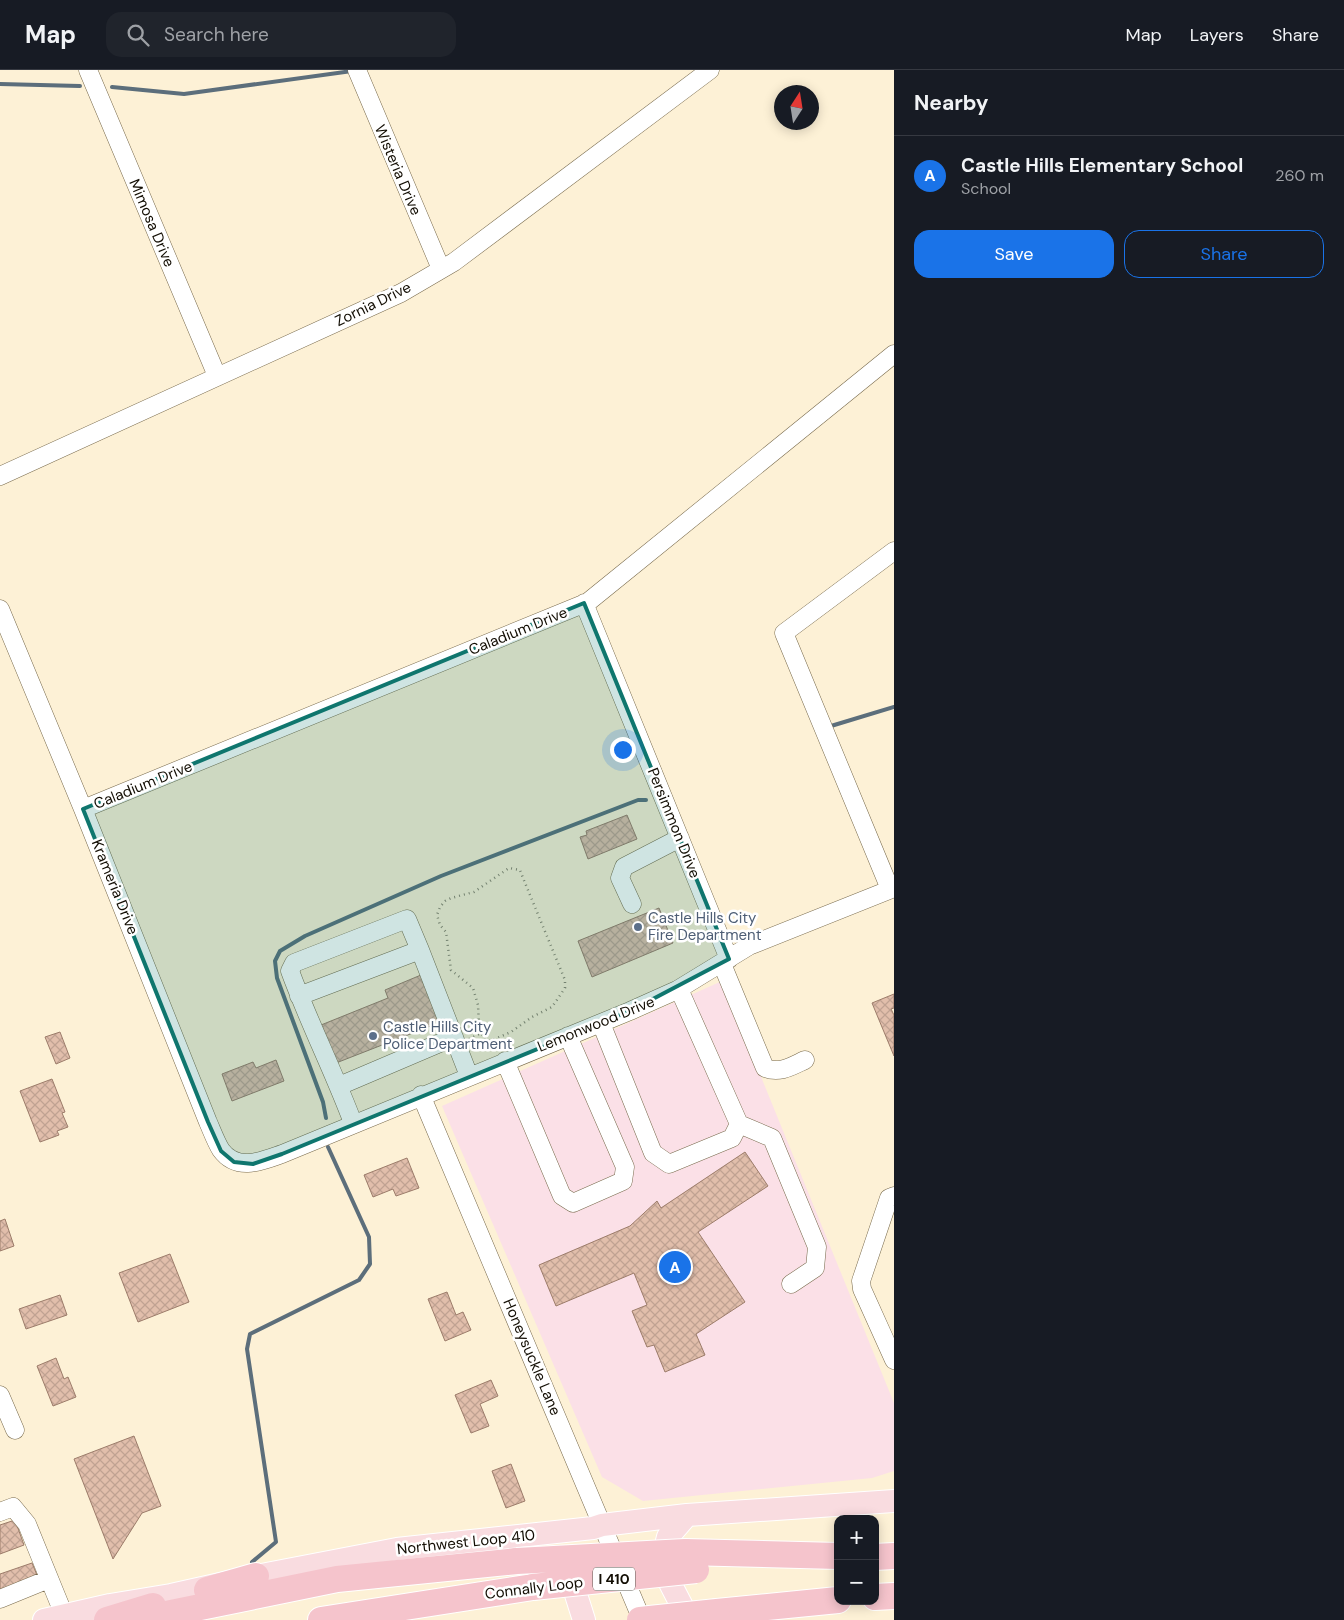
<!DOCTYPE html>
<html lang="en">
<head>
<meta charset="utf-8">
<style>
  :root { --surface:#171b24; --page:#20242c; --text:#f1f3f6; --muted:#9ea1a6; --line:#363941; --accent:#1a73e8 }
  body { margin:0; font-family:"DM Sans",sans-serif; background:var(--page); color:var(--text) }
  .controls { position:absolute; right:15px; bottom:15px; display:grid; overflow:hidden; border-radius:10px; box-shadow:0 2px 12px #0003 }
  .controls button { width:45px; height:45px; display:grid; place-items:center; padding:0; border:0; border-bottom:1px solid var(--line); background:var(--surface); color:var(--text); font:25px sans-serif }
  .compass { position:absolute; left:774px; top:15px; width:45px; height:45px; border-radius:50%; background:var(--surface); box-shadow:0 2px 12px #0003; rotate:12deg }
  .you { position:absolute; left:622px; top:679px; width:18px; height:18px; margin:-12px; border:4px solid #fff; border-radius:50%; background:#1a73e8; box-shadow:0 0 0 8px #1a73e833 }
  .badge { display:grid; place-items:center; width:32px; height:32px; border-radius:50%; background:var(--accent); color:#fff; font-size:16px; font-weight:700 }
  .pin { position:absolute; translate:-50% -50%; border:2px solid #fff; box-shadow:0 1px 5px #0006 }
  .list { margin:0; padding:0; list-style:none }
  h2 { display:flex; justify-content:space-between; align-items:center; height:65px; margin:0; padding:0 20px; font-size:21px }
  h2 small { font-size:16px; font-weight:400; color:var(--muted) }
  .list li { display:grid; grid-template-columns:32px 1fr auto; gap:15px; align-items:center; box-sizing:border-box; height:80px; padding:0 20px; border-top:1px solid var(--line) }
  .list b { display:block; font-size:19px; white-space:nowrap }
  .list p { margin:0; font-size:16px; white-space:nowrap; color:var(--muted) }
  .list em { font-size:16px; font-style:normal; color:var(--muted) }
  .actions { display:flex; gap:10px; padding:15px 20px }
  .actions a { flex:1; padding:11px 0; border:1px solid var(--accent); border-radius:15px; text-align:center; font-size:18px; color:var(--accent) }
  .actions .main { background:var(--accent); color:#fff }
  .icon { flex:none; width:28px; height:28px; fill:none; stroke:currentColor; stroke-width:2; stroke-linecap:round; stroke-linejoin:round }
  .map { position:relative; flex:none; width:894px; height:1550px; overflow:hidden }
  header { display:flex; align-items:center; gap:30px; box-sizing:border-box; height:70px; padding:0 25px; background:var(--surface); border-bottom:1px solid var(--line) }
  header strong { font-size:24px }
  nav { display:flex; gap:28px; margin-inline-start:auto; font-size:18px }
  .search { width:350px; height:45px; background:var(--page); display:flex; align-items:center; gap:12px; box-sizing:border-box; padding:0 18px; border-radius:15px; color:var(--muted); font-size:19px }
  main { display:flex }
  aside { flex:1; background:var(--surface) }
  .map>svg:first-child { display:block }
  .education { fill:#fbe0e7 }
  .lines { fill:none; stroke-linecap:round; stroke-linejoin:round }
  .stream { stroke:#5c6e7b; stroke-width:4 }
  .building { fill:url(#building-cross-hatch); stroke:#9c7c6a }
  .minor-casing { stroke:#786a4c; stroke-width:19 }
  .major-casing { stroke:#fff; stroke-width:24 }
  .highway-casing { stroke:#fff; stroke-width:28 }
  .path { stroke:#8d8471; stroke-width:2.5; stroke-dasharray:1 4; stroke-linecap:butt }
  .minor { stroke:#fff; stroke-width:18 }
  .major { stroke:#f9dce0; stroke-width:22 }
  .highway { stroke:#f5c4cc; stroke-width:26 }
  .highway-bridge-casing { stroke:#fff; stroke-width:28; stroke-linecap:butt }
  .highway-bridge { stroke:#f5c4cc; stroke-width:26 }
  .marked { fill:#0f766e; fill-opacity:0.2; stroke:#0f766e; stroke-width:4; stroke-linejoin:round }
  .service-dot { fill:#5c6f8a; stroke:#fff; stroke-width:2 }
  .labels { text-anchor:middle; stroke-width:5; stroke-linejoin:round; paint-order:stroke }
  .shield { fill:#fff; stroke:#59564f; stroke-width:1 }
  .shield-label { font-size:14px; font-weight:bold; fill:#120d03 }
  .street-label { font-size:15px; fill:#120d03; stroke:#fff }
  .service-label { font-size:15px; fill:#4e5e75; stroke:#fff; text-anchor:start }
</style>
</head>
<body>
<header>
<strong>Map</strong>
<div class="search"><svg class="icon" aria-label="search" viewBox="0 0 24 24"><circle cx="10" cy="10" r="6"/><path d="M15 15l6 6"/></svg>Search here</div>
<nav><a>Map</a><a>Layers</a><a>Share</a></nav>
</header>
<main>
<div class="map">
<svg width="894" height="1550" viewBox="0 0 894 1550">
  <defs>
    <pattern id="building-cross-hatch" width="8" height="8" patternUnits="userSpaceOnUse" patternTransform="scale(1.25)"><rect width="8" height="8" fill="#e1beab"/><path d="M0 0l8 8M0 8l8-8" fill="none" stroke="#c0a292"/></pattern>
  </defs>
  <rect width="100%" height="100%" fill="#fdf1d6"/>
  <path class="education" d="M722,911L894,1333V1401L872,1408L643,1431L602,1407L442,1036Z"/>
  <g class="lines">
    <path class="stream" d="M0,14L80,16
      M112,17L184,24L352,1
      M831,656L894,637
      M326,1048L323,1032L277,908L275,891L280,881L305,866L441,806L638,730H646
      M252,1492L276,1472L247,1279L250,1264L359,1210L370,1194L369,1167L328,1077"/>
  </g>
  <path class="building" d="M627,745L637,769L588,789L580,767L587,765L586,761Z
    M659,838L673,873L592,907L578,871Z
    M421,905L441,952L336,993L321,955L388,928L385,920Z
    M894,924V938L891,939L894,945V986L872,933Z
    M60,962L70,988L56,994L45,967Z
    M276,990L284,1011L232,1031L222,1004L253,992L256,998Z
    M52,1009L65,1042L62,1043L68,1057L57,1061L59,1065L40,1072L20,1021Z
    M745,1082L768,1116L698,1162L745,1232L696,1264L705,1285L665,1302L654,1275L647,1277L632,1241L647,1235L634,1203L556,1236L539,1195L630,1156L657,1131L661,1138Z
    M407,1088L419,1118L396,1126L393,1119L373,1127L364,1105Z
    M5,1149L14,1176L0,1181V1151Z
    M170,1184L189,1232L138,1252L119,1203Z
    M447,1222L456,1245L463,1242L471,1260L445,1271L428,1229Z
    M60,1225L67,1245L26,1259L19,1239Z
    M56,1288L64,1309L68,1307L76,1327L53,1336L37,1296Z
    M491,1310L498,1326L480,1334L489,1356L471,1363L455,1325Z
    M134,1366L161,1436L142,1443L113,1489L74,1389Z
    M511,1394L525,1431L506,1438L492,1401Z
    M15,1450L24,1475L0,1484V1455Z
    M32,1493L39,1510L0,1525V1504Z"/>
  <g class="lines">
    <defs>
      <path id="minor" d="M88,0L217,306
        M357,0L441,199
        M0,406L401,223L454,192L710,0
        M584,533L729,889
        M0,539L83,739L208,1052C212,1061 216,1072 221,1080C237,1102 262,1091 282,1084L630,941L677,920L749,876L894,818
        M83,739L588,532L894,284
        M890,819L784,563L894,481
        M632,834L620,808L624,797L680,768
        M420,880L469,1006
        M722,894L765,998C780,1004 792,996 805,990
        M299,926L420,880L407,849L294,893L290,901C309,953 334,1002 353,1053
        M601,953L653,1083L669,1094L732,1068L739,1054L679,919
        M505,991L562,1126L573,1133L623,1111L625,1097L568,966
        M339,1016L454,967
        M421,1025L642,1550
        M739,1054L772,1068L817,1177L815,1198L791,1214
        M894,1126L889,1128L861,1211L862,1219L894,1290
        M0,1325L15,1360
        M0,1442L13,1437L27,1454L64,1545
        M0,1529L49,1509"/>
      <path id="major" d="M687,1445L668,1467L662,1491L669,1511L689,1550
        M567,1496L584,1550
        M44,1550L110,1535L171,1525L256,1506L397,1479L593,1458L602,1455L687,1445L894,1431"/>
      <path id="highway" d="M685,1482L838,1486
        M875,1487L894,1486
        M207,1520L256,1506
        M875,1527L894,1526
        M717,1542L838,1530
        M107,1550L153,1536
        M137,1550L337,1509L517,1491
        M321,1550L533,1517"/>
    </defs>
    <use href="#minor" class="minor-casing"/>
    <use href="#major" class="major-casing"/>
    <use href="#highway" class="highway-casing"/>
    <path class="path" d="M469,969L481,963L485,969L490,971L511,962L532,947L552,937L565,918V910L523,808L520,800L509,798L474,822L451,828L445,831L440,837L437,845L440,855L446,862L451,900L473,918L478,935L479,955L481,963"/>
    <use href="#minor" class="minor"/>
    <use href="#major" class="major"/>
    <use href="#highway" class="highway"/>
    <defs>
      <path id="highway-bridge" d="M517,1491L685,1482
        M533,1517L696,1500
        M640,1550L717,1542"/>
    </defs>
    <use href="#highway-bridge" class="highway-bridge-casing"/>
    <use href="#highway-bridge" class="highway-bridge"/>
  </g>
  <path class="marked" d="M584,533L729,889L630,941L282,1084L253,1094L234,1092L221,1081L208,1052L83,739Z"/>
  <g class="service-dot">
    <circle cx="638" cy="857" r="5"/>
    <circle cx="373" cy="966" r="5"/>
  </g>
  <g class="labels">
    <rect class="shield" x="593" y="1497.5" width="42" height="23" rx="4"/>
    <g class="shield-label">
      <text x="614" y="1514">I 410</text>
    </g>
    <g class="street-label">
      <text transform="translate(398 100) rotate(67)" y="5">Wisteria Drive</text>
      <text transform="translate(152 153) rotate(67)" y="5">Mimosa Drive</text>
      <text transform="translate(373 234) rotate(-26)" y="5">Zornia Drive</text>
      <text transform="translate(518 561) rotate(-22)" y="5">Caladium Drive</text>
      <text transform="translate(143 715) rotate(-22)" y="5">Caladium Drive</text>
      <text transform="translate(674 753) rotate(68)" y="5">Persimmon Drive</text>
      <text transform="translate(115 817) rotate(68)" y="5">Krameria Drive</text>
      <text transform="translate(596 954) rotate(-22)" y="5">Lemonwood Drive</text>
      <text transform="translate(532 1287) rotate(67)" y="5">Honeysuckle Lane</text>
      <text transform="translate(466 1472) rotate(-6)" y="5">Northwest Loop 410</text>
      <text transform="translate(534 1518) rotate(-7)" y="5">Connally Loop</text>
    </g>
    <g class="service-label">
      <text x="648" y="853">Castle Hills City<tspan x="648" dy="17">Fire Department</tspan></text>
      <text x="383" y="962">Castle Hills City<tspan x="383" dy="17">Police Department</tspan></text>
    </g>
  </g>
</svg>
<div class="controls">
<button>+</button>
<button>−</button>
</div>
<svg class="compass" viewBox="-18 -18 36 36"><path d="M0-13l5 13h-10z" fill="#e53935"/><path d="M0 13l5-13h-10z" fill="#9ea1a6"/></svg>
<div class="you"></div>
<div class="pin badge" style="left:675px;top:1197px">A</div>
</div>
<aside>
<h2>Nearby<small></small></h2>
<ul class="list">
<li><span class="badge">A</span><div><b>Castle Hills Elementary School</b><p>School</p></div><em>260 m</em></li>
</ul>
<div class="actions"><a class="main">Save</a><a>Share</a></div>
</aside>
</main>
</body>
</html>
